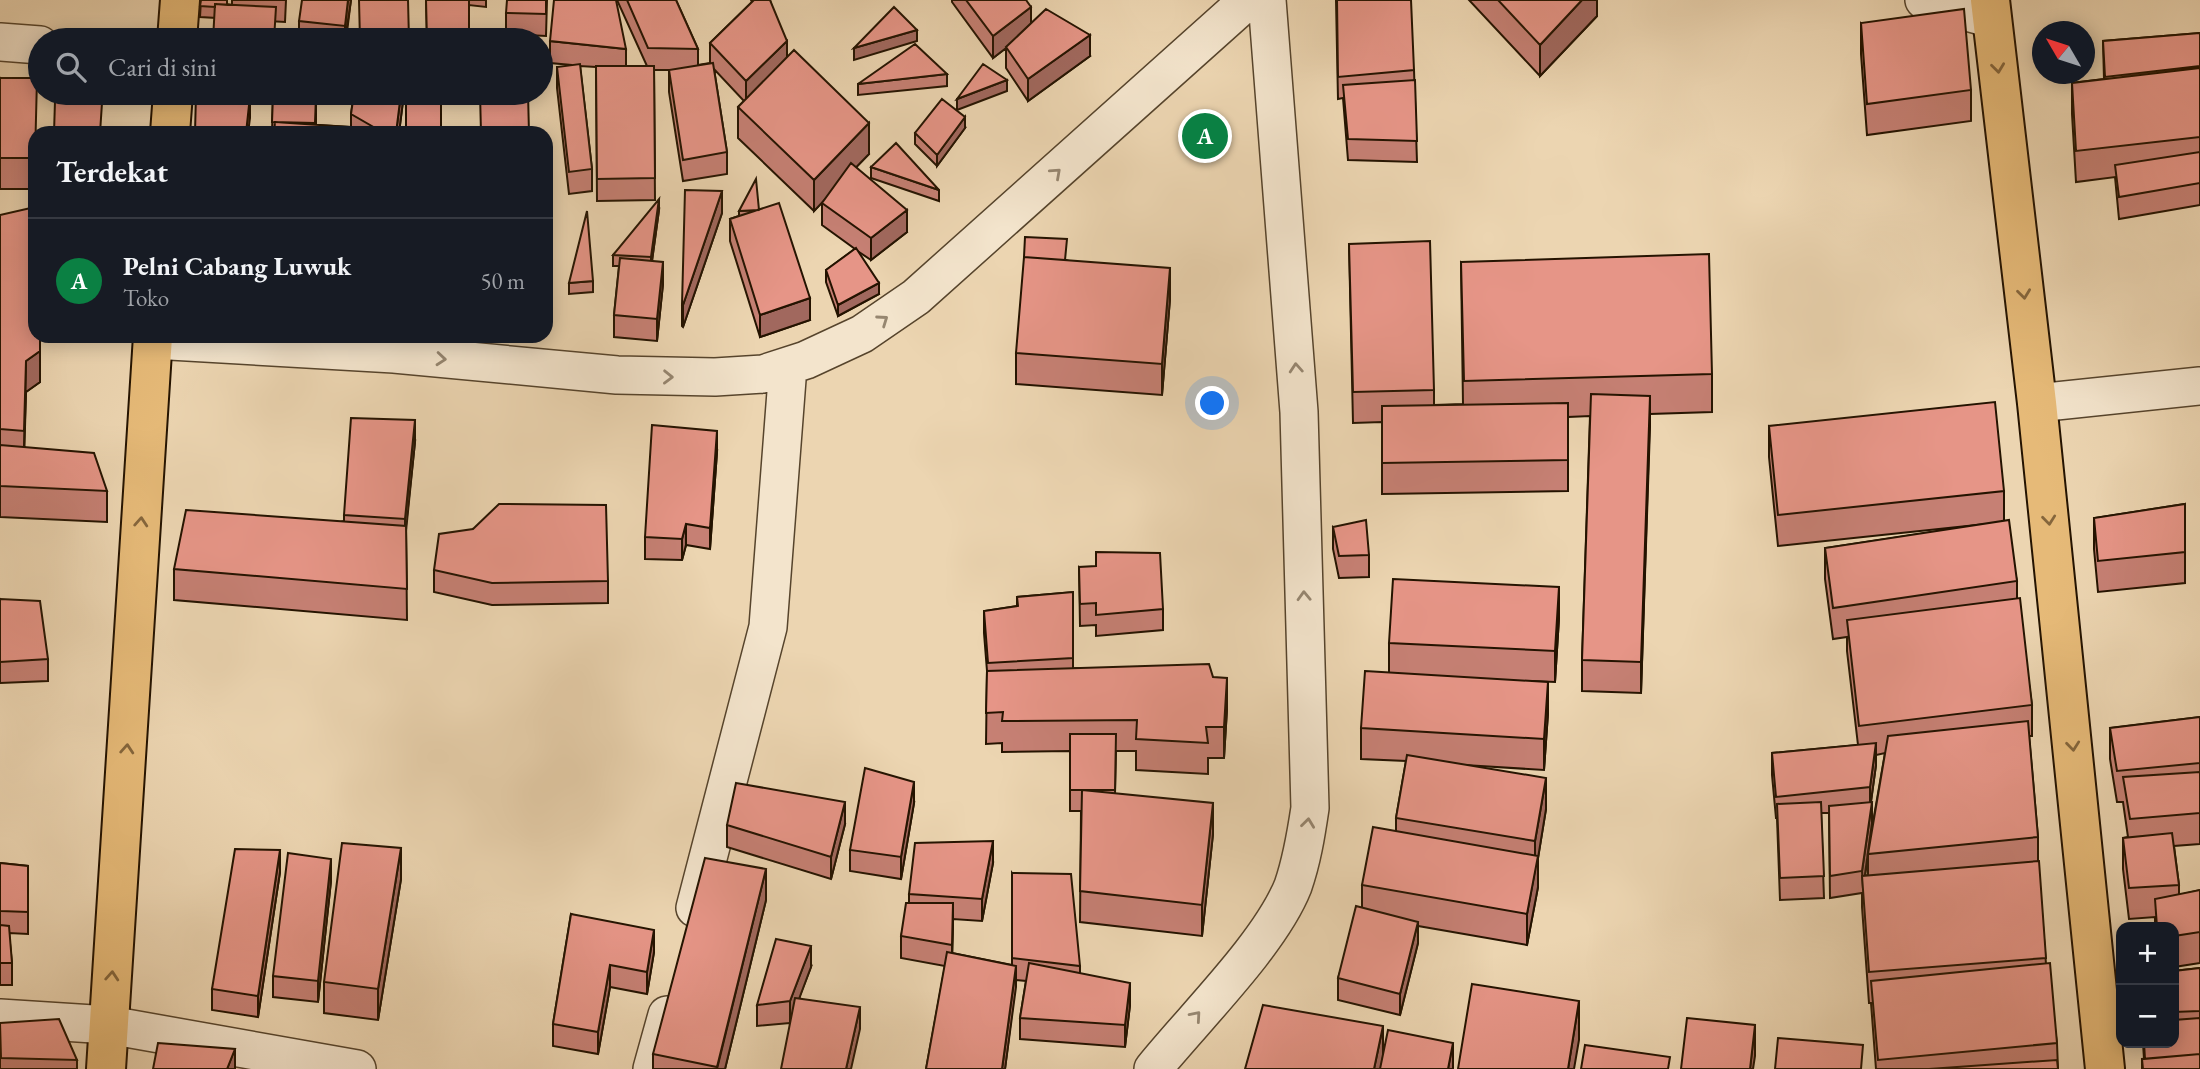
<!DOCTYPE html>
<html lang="id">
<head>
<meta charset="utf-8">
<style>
  :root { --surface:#171b24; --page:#242831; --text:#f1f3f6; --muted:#9ea1a6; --line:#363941; --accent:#0b8043 }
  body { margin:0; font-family:"EB Garamond",serif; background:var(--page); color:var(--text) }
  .controls { position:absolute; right:21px; bottom:21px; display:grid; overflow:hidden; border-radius:14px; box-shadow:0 4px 18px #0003 }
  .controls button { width:63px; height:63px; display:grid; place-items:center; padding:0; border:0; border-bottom:2px solid var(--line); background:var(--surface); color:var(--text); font:35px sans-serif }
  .compass { position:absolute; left:2032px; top:21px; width:63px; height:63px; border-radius:50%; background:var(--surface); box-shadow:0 4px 18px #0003; rotate:309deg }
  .you { position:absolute; left:1213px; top:404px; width:24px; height:24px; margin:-18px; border:5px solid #fff; border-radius:50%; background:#1a73e8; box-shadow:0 0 0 10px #1a73e833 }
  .badge { display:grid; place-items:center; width:46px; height:46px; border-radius:50%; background:var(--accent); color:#fff; font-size:23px; font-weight:700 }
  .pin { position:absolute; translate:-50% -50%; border:4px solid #fff; box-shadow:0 2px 7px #0006 }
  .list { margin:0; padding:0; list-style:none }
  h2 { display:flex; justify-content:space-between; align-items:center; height:91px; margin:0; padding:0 28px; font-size:30px }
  h2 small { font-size:23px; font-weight:400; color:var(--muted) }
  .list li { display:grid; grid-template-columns:46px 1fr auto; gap:21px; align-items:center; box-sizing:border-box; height:126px; padding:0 28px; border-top:2px solid var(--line) }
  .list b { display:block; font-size:26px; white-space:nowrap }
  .list p { margin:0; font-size:23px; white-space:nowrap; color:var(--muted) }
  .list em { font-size:23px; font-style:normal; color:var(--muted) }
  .icon { flex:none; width:38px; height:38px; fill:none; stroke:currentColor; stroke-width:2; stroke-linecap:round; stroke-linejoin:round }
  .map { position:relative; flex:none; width:2200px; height:1069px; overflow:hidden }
  .search { position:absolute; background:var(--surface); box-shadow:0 4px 18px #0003; left:28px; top:28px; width:525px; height:77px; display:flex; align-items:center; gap:18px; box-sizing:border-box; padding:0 24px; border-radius:38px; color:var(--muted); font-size:26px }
  .panel { position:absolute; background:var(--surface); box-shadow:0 4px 18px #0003; left:28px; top:126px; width:525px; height:217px; border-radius:21px }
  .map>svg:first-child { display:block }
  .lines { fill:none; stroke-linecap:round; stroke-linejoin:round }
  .street-casing { stroke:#56442c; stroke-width:40 }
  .highway-casing { stroke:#241300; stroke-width:42 }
  .street { stroke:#f3e4cc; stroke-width:37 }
  .highway { stroke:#e6ba78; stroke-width:38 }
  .wall { fill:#c68074; stroke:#241300; stroke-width:2; fill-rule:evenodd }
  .shaded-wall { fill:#a1685e; stroke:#241300; stroke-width:2 }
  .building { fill:#e69587; stroke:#241300; stroke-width:2 }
  .oneway { stroke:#85663c }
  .oneway2 { stroke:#968670 }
</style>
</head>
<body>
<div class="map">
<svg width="2200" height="1069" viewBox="0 0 2200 1069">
  <rect width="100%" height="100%" fill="#ecd5b1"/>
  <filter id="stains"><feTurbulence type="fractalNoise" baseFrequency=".00286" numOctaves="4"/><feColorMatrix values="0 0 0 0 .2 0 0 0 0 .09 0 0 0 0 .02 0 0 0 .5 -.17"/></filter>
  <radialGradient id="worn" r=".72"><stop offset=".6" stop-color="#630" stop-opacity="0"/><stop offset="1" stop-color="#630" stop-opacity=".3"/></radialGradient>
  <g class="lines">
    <defs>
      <path id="street" d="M1924,0L1992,19
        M0,42L40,45
        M153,340L394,354L617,375L715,377L763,374L806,360L862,334L916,297L1248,0
        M2037,403L2200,386
        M695,908L768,627L788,366
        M0,1018L109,1025L357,1069
        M652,1069L667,1015
        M1153,1069C1194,1018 1270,944 1293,886C1302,860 1306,835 1310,808L1299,412L1267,0"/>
      <path id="highway" d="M1990,0L2037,403L2105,1069
        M177,40L180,0
        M170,133L173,93
        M106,1069L153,336"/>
    </defs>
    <use href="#street" class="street-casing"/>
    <use href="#highway" class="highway-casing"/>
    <use href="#street" class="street"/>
    <use href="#highway" class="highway"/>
  </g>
  <path class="wall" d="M201,0L232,5V0H286L285,22L200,17Z
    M351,0L346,40H299V21Z
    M426,0H486V7L469,5V40H427Z
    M547,0L546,36L506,34V13Z
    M617,0H676L698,49V65L710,63V43L752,2L751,0H770L787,58L869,154L856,167L907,232L871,260L856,250L879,294L838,316L826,282V270L855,249L822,225V203L824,200L814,211L738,138V107L744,101L714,69L727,152V174L683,181L669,92V70H654L655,200L597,201L596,67L580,66L592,169V191L569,194L557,88V67L572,65L550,63V41L626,49V66H647Z
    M952,0H1026L1031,22L1090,56L1028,101L1006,68V48L993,58L952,2Z
    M1336,0L1414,70L1417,162L1348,160L1343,98L1338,99Z
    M1469,0H1597V16L1540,76Z
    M1861,23L1971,90V121L1867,135L1861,54Z
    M2200,33V205L2119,219L2115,177L2076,182L2072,114V83L2104,79L2103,41Z
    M947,74V86L858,95V84Z
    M0,78L35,133V189H0Z
    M354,93H404L399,133H272L273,95H316V125L351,127V114Z
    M965,128L937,166L915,144V133Z
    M871,167L939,190V201L871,178Z
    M659,210L652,261L663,284L657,341L614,337V315L619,266H613V255Z
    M759,210L810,320L760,337L730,241V219L739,216V211Z
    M722,213L683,327L682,326V305Z
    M0,215L40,382L26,392L24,447L107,491V522L0,517Z
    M1349,244L1434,390V405L1463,404L1461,262L1712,374V412L1650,414L1641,693L1582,691V660L1590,416L1568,417V491L1382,494V422L1353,423Z
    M1066,260L1170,299L1162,395L1016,384V353Z
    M593,281V292L569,294V283Z
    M1769,426L2004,491V521L2017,581V599L2032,705V736H2029L2038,837V861L2046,964L2057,1043L2058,1069H1876L1871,1003H1869L1862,907V893L1830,898L1829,813H1821L1824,898L1780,900L1777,818H1776L1772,775V753L1858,745L1847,651V637L1833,639L1825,579V548L1986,524L1778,546L1769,457ZM1885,753L1868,851L1872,823L1871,802L1876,765V755ZM1868,855V875L1865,876Z
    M415,442L406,526L407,620L174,600V569L344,521V515Z
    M717,452L710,549L686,545L682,560L645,559V537Z
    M2185,504V583L2098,592L2094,549V518Z
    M1333,527L1369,555V577L1339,578L1333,549Z
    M473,529L608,581V603L492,605L434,592V570Z
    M1079,567L1163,609V630L1096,636V625L1080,626Z
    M1073,592V668L1213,677L1227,709L1224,758H1208V774L1136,770V751H1116L1115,794L1213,834L1202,936L1080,922L1081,811H1070V751L1002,752V743L986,744L987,671L984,633V611L1017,606V597Z
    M0,599L48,659V681L0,683Z
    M1559,618L1555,682L1533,681L1548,713L1544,770L1464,765L1546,809L1538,858V887L1527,945L1418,926V943L1400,1015L1338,1000V978L1362,908V885L1396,831V818L1406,761L1361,759V728L1389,672V643Z
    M2200,717V844L2174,846L2179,885V895L2200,890V963L2174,967V927H2155V917L2129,919L2123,869V838L2128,837L2123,802H2117L2110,759V728Z
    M914,803L901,879L850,871V850Z
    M845,824L831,879L727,847V825Z
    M0,863L28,866V934L9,933L12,963V985H0Z
    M993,863L982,921L953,919L952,953L1012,965V873L1080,966V973L1130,1005L1125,1047L1020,1039V1018L1026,981L1016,980L1005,1069H926L945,966L901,958V936L909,903V894Z
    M280,872L258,1017L212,1010V989Z
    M401,879L378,1020L324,1013V982Z
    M331,881L318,1002L273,997V976Z
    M766,900L725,1069H653V1054Z
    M571,914L654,952L647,994L610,987L598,1054L553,1046V1024Z
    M811,967L799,998L860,1029L790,1023L757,1026V1005Z
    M2200,968V1069H2142V1059H2144L2143,1043H2174V971Z
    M0,1023L77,1060V1069H0Z"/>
  <path class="shaded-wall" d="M348,0H351L345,40V26Z
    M1582,0H1597V16L1540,76V45Z
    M1031,7V29L993,58V36Z
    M917,30V41L854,60V48Z
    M1090,35V56L1028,101V79Z
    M787,41V63L746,102V81Z
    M1007,80V91L957,110V99Z
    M401,93H404L399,133H396Z
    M250,96V118L248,133H246Z
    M965,117V128L937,166V155Z
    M869,123V154L814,211V180Z
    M722,191V213L683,327V305Z
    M659,199V210L651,268V257Z
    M907,210V232L871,260V238Z
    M663,262V284L657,341V319Z
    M1170,268V299L1162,395V364Z
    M879,283V294L838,316V305Z
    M810,298V320L760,337V315Z
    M40,351V382L26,392L24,462L26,361Z
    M1650,396V427L1641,693V662Z
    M415,420V442L405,541V519Z
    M717,431V452L710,549V528Z
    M686,524V545L682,560V539Z
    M1559,587V618L1555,682V651Z
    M1227,678V709L1224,758V727Z
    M1548,682V713L1544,770V739Z
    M1876,743V765L1870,808V787Z
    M1546,778V809L1538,858V887L1527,945V914L1535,870V841Z
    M914,782V803L901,879V857Z
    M845,802V824L831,879V857Z
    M1872,802V823L1863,889L1862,871Z
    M1213,803V834L1202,936V905Z
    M993,841V863L982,921V899Z
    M401,848V879L378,1020V989Z
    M280,850V872L258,1017V996Z
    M331,859V881L318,1002V981Z
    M766,869V900L725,1069H717Z
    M953,903V925L952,967V945Z
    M1418,922V943L1400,1015V994Z
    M654,930V952L647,994V972Z
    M811,946V967L790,1023V1001Z
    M610,965V987L598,1054V1032Z
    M1016,966V987L1005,1069H1002Z
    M1130,983V1005L1125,1047V1025Z
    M1579,1001V1040L1574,1069H1568Z
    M860,1007V1029L851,1069H846Z
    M1755,1025V1056L1753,1069H1750Z
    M1383,1026V1057L1381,1069H1374Z
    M1453,1043V1069H1448Z
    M235,1049V1069H227Z"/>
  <path class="building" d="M201,0H227V5L215,4V7L200,6Z
    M302,0H348L345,26L299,21Z
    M359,0H408L409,40H360Z
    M426,0H469V38L427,40Z
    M507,0H546V14L506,13Z
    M554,0H616L626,49L550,41Z
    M627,0H676L698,49L648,48Z
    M754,0H770L787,41L746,81L710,43Z
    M966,0H1026L1031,7L993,36Z
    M1337,0H1411L1414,70L1338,77Z
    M1498,0H1582L1540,45Z
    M215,4L276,7L274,40H213Z
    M894,7L917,30L854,48Z
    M1046,9L1090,35L1028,79L1006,47Z
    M1964,9L1971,90L1867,104L1861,23Z
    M2200,33V66L2105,77L2103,41Z
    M915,44L947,74L858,84Z
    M794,50L869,123L814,180L738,107Z
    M713,63L727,152L683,160L669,70Z
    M580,64L592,169L569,172L557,67Z
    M983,64L1007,80L957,99Z
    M596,66H654L655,178L597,179Z
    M2200,68V137L2076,151L2072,83Z
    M0,78H37L35,158H0Z
    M1415,80L1417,141L1348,139L1343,85Z
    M354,93H401L396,133H384L351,114Z
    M480,93H528L529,133H481Z
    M196,94L250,96L246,133H195Z
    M273,95H316L315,123L272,122Z
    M942,99L965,117L937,155L915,133Z
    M55,101L102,103L100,133H54Z
    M406,102H441V133H406Z
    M275,122L364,128L363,133H274Z
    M896,143L939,190L871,167Z
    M2200,152V183L2119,197L2115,165Z
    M851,163L907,210L871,238L822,203Z
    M756,179L759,210L739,211Z
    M685,190L722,191L683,305H682Z
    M659,199L651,257L613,255Z
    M779,203L810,298L760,315L730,219Z
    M35,207V336H40V351L26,361L24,431L0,429V215Z
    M587,211L593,281L569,283Z
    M1025,237L1067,239L1065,260L1024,257Z
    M1430,241L1434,390L1353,392L1349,244Z
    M856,248L879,283L838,305L826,270Z
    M1709,254L1712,374L1464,381L1461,262Z
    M1024,257L1170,268L1162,364L1016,353Z
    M620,258L663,262L657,319L614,315Z
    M1591,394L1650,396L1641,662L1582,660Z
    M1995,402L2004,491L1778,515L1769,426Z
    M1568,403V460L1382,463V406Z
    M351,418L415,420L405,519L344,515Z
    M652,425L717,431L710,528L686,524L682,539L645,537Z
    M0,445L94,453L107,491L0,486Z
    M499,504L606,505L608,581L492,583L434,570L439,534L473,529Z
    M2185,504V552L2098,561L2094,518Z
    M186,510L406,526L407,589L174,569Z
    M1366,520L1369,555L1339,556L1333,527Z
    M2009,520L2017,581L1833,608L1825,548Z
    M1096,552L1160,553L1163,609L1096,615V603L1080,604L1079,567L1096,566Z
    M1393,579L1559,587L1555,651L1389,643Z
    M1073,592V658L988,663L984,611L1018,606L1017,597Z
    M2020,598L2032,705L1859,726L1847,620Z
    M0,599L40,601L48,659L0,662Z
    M1209,664L1213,677L1227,678L1224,727H1206L1208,743L1136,739L1137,720L1002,721L1003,712L986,713L987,671Z
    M1365,671L1548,682L1544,739L1361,728Z
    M2200,717V763L2117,771L2110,728Z
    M2028,721L2038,837L1868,854L1888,736Z
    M1070,734H1116L1115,790H1070Z
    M1876,743L1870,787L1776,797L1772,753Z
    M1407,755L1546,778L1535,841L1396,818Z
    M865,768L914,782L901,857L850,850Z
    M2200,772V813L2130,819L2123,777Z
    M736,783L845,802L831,857L727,825Z
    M1082,790L1213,803L1202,905L1080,891Z
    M1821,802L1824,876L1780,878L1777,804Z
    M1872,802L1862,871L1830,876L1829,806Z
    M1373,827L1538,856L1527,914L1362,885Z
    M2172,833L2179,885L2129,888L2123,838Z
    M993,841L982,899L909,894L915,843Z
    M342,843L401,848L378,989L324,982Z
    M235,849L280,850L258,996L212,989Z
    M288,853L331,859L318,981L273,976Z
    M705,858L766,869L717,1067L653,1054Z
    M2039,861L2046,958L1869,972L1862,876Z
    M0,863L28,866V912L0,911Z
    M1012,873L1071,874L1080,966L1012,958Z
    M2200,890V932L2174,936V927H2157L2155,899Z
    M906,903H953L952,945L901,936Z
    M1356,906L1418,922L1400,994L1338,978Z
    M571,914L654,930L647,972L610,965L598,1032L553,1024Z
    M0,925L9,926L12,963H0Z
    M776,939L811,946L790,1001L757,1005Z
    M947,952L1016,966L1002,1069H926Z
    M1029,963L1130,983L1125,1025L1020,1018Z
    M2050,963L2057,1043L1878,1060L1871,981Z
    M2200,968V1011L2174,1012V971Z
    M1472,984L1579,1001L1568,1069H1458Z
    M795,998L860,1007L846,1069H781Z
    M1263,1005L1383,1026L1374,1069H1245Z
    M1687,1018L1755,1025L1750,1069H1681Z
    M2200,1018V1054L2145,1059L2144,1043H2174V1020Z
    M59,1019L77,1060L1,1058L0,1023Z
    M1388,1030L1453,1043L1448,1069H1380Z
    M1778,1038L1863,1045L1861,1069H1775Z
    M158,1043L235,1049L227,1069H153Z
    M1585,1045L1670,1057L1668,1069H1581Z
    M2200,1054V1069H2143L2142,1059Z
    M2057,1060L2058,1069H1929Z"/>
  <defs><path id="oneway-chevron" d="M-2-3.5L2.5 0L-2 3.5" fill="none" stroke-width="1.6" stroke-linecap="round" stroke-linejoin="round" transform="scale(1.75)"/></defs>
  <g class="oneway">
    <use href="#oneway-chevron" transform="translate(1998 68) rotate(83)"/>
    <use href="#oneway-chevron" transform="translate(2024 294) rotate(83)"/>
    <use href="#oneway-chevron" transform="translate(2049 520) rotate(84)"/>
    <use href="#oneway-chevron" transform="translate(141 522) rotate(-86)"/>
    <use href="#oneway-chevron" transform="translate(2073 746) rotate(84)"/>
    <use href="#oneway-chevron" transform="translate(127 749) rotate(-86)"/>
    <use href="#oneway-chevron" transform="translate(112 976) rotate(-86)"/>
  </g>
  <g class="oneway2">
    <use href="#oneway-chevron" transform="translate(1056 173) rotate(-42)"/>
    <use href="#oneway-chevron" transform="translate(883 320) rotate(-35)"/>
    <use href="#oneway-chevron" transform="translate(441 359) rotate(5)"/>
    <use href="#oneway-chevron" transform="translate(1296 368) rotate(-94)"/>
    <use href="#oneway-chevron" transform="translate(668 377) rotate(1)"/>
    <use href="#oneway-chevron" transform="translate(1304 596) rotate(-92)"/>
    <use href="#oneway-chevron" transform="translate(1308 823) rotate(-83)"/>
    <use href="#oneway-chevron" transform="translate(1196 1016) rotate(-49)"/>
  </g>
  <rect width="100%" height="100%" filter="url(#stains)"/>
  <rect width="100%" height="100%" fill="url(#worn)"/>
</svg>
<div class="controls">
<button>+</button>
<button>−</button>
</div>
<svg class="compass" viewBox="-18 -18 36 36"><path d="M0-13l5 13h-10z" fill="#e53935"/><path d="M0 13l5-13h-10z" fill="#9ea1a6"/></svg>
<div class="you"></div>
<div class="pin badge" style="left:1205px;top:136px">A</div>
<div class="search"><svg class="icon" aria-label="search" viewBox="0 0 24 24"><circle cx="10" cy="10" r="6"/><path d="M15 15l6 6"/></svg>Cari di sini</div>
<section class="panel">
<h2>Terdekat<small></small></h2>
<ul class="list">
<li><span class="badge">A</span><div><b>Pelni Cabang Luwuk</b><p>Toko</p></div><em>50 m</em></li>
</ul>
</section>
</div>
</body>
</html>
